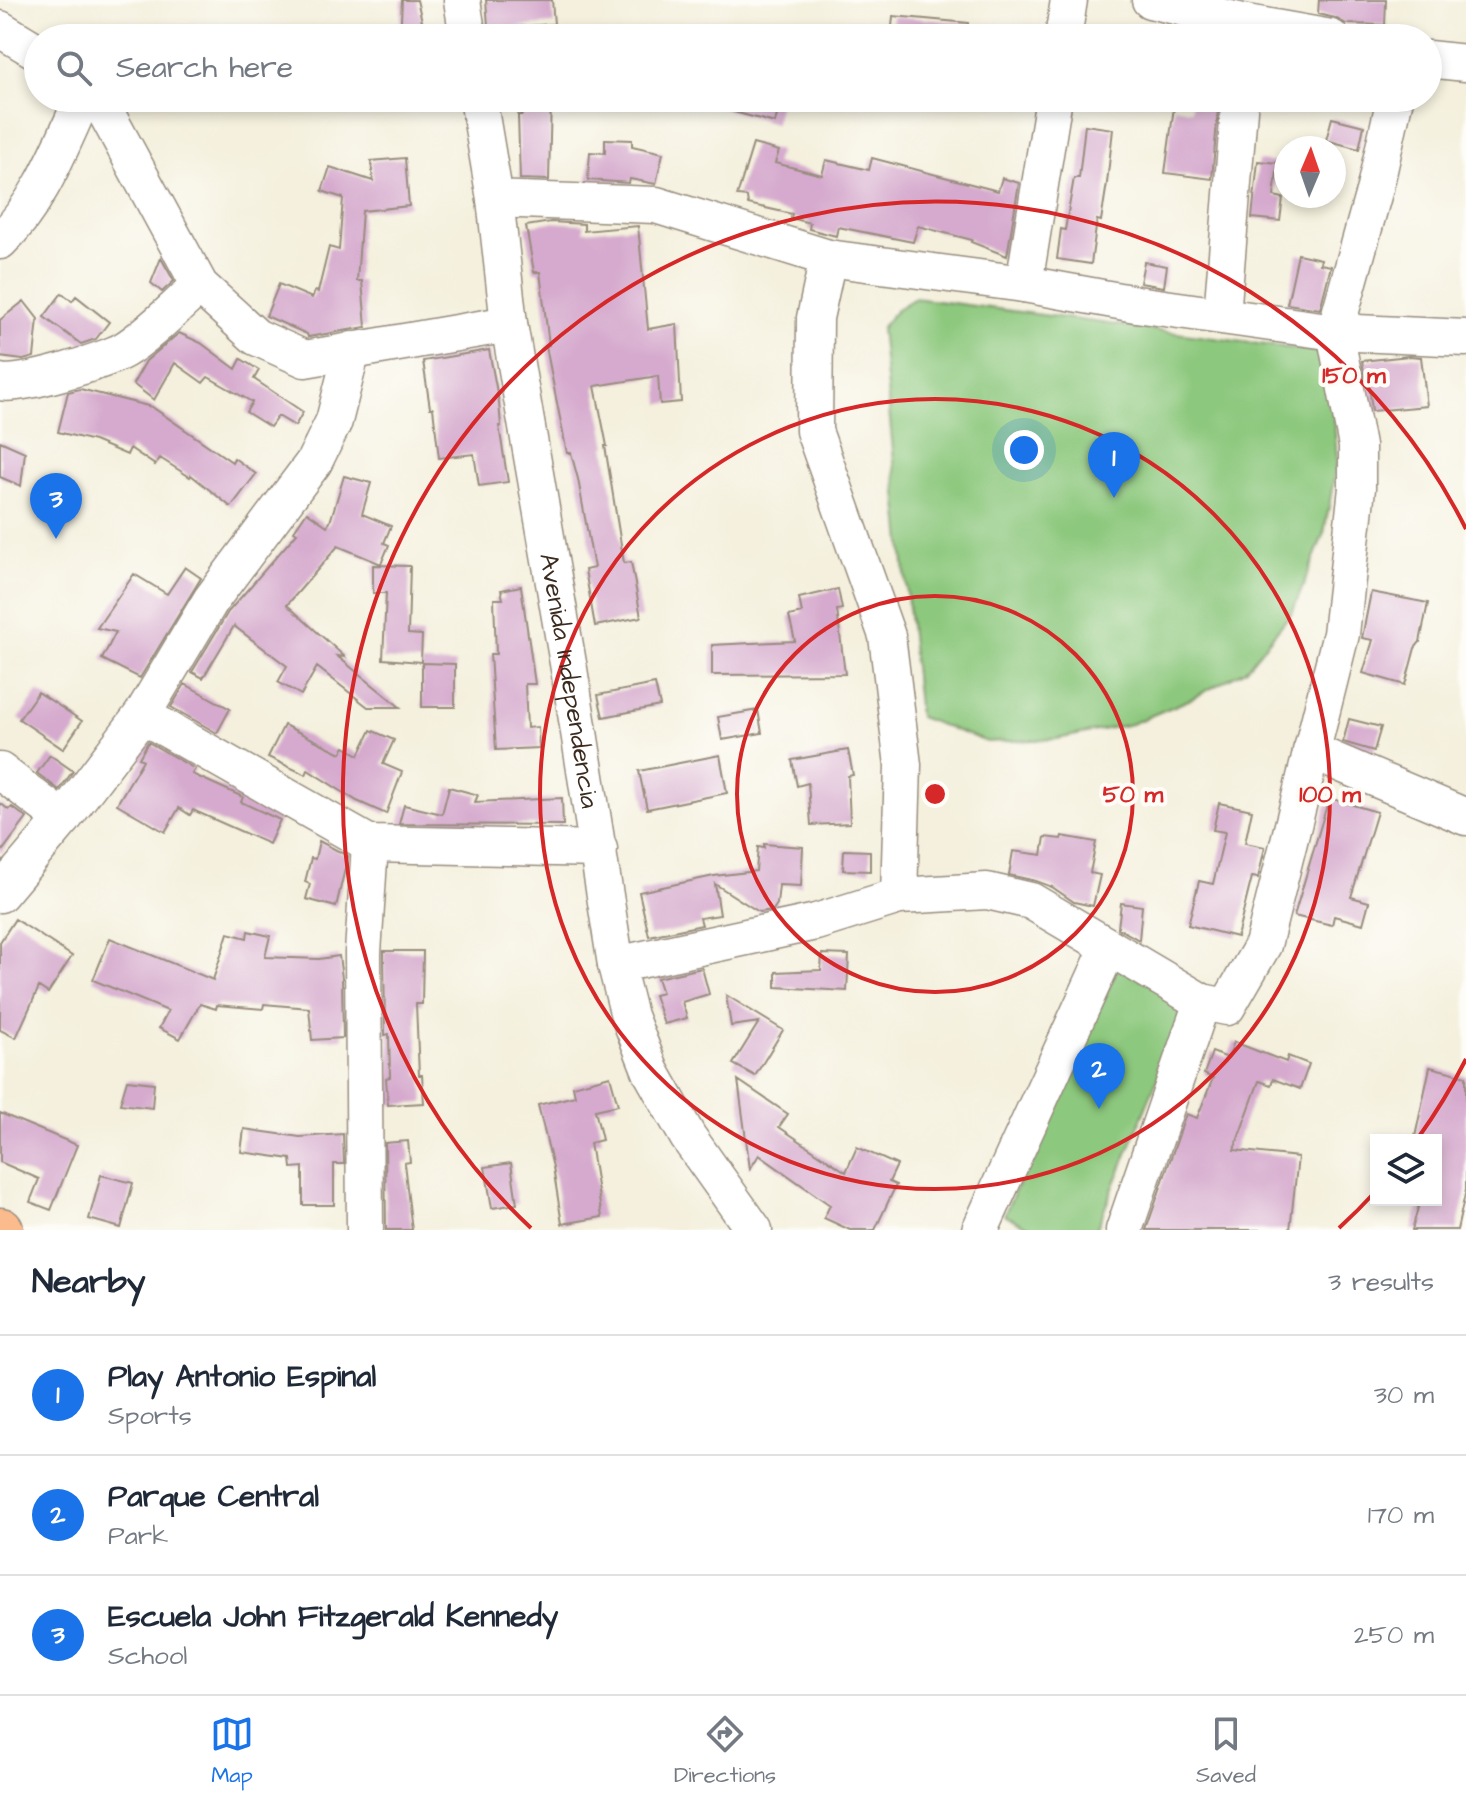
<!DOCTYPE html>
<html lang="en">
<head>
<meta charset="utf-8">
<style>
  :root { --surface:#fff; --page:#f2f2f3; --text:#1f2937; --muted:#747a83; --line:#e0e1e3; --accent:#1a73e8 }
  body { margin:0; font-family:"Architects Daughter",sans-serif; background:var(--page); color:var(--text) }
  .controls { position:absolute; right:24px; bottom:24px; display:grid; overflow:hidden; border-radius:0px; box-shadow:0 4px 12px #0003 }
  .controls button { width:72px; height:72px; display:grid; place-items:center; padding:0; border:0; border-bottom:2px solid var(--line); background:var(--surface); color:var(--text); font:40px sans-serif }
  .compass { position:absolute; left:1274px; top:136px; width:72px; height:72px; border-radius:50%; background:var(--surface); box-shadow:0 4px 12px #0003; rotate:2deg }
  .you { position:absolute; left:1024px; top:450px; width:28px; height:28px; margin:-20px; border:6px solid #fff; border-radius:50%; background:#1a73e8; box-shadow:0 0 0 12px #1a73e833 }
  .badge { display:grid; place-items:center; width:52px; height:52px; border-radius:50%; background:var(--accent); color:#fff; font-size:26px; font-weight:700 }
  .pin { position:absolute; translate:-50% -66px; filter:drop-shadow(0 2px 4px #0008) }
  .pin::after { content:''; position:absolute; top:42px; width:28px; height:24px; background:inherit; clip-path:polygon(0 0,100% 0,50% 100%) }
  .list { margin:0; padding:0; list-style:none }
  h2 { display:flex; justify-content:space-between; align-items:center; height:104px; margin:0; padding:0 32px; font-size:34px }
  h2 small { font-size:26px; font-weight:400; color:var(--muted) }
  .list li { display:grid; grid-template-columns:52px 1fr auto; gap:24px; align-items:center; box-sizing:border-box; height:120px; padding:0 32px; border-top:2px solid var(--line) }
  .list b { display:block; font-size:30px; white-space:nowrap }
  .list p { margin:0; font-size:26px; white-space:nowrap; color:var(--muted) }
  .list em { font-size:26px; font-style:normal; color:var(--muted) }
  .icon { flex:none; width:44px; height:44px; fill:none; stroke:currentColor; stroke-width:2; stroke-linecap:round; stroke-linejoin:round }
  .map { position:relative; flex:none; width:1466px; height:1230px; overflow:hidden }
  .search { position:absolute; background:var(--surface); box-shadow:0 4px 12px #0003; left:24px; right:24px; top:24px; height:88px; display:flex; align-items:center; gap:20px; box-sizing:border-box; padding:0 28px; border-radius:44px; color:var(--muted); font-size:30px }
  .sheet { height:464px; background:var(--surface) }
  nav { display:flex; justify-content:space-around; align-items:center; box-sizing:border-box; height:112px; border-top:2px solid var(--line); background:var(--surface); font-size:22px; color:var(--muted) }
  nav a { display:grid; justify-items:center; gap:4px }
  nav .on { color:var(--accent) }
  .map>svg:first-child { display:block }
  .green { fill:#8cc87d; stroke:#64794e; stroke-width:2 }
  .building { fill:#d6aace }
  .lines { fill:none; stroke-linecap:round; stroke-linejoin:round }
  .minor-casing { stroke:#988d7e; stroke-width:39 }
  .major-casing { stroke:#988d7e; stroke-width:47 }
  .minor { stroke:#fff; stroke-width:36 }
  .major { stroke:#fbbb8d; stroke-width:44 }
  .ring { fill:none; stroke:#d62828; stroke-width:4 }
  .labels { text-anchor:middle; stroke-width:8; stroke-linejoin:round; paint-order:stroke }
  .street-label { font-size:26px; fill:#3b2a1e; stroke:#fdfcf7 }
  .centre { fill:#d62828; stroke:#fdfcf7; stroke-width:4 }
  .ring-label { font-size:24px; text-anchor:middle; font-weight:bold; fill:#d62828; stroke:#fdfcf7; stroke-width:8; stroke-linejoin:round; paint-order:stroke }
</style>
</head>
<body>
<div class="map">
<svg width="1466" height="1230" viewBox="0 0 1466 1230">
  <rect width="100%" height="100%" fill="#fdfcf7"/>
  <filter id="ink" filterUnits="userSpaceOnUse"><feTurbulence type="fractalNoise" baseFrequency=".0125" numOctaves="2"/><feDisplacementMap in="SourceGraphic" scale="16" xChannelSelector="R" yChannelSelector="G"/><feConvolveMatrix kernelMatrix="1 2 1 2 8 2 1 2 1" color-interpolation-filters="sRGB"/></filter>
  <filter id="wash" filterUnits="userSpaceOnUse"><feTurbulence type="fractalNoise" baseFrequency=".006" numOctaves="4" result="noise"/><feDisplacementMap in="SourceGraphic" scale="32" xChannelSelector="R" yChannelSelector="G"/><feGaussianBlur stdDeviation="1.8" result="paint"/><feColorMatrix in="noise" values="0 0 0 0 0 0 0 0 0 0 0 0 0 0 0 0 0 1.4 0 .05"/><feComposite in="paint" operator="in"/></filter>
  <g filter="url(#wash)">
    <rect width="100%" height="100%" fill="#f4f0dd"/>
    <path class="green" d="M915,298L1319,352L1333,403L1337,462L1324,533L1293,611L1245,670L1191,699L1131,724L1057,739L987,742L919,717L881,328L897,309Z
      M1118,967L1188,1004L1096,1230H1036L1004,1215Z"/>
    <g id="blocks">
      <path class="building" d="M402,0H417L426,38H400Z
        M486,0H552L554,24L515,27L516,38H489Z
        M1319,0H1386L1385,25L1346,24L1335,18L1318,14Z
        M893,16L968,23L967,38H891Z
        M523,98H551L549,180L520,179L518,115H522Z
        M709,98H781L775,123L708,105Z
        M1192,98H1219L1212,179L1165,173L1174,107L1191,110Z
        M1332,118L1364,126L1359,149L1326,140Z
        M1085,125L1113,129L1107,183L1101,221L1097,220L1091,264L1057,259L1061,229L1065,230L1074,178H1079Z
        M605,139L632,140V146L663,153L656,184L630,179L629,183L588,180L590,152L605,153Z
        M753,144L779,151L775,163L822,175L826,160L869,170L872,158L998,191L1002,178L1019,183L1007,256L971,242L972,240L918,226L913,242L838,227L836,236L809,229L810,223L791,218L792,214L748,204L747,197L737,196Z
        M405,158L409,206L362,211L357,281H362L366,327L308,337L307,334L266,316L279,284L312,298L315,291L318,292L329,247L339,250L343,198L322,191L330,167L373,181L371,161Z
        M1258,161L1278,163L1274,196L1283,198L1280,221L1252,218Z
        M551,222L584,224V231L638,226L648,329L677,324L681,402L660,404L658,376L595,386L607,446H605L624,563L631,562L641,617L595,626L585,570L594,568L578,479L571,453H567L555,393L546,346L549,345L540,272H534L526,226Z
        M1298,254L1321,259L1320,264L1331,266L1320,309L1287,304Z
        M161,258L174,281L162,292L151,283Z
        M1144,262L1167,266L1164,287L1140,283Z
        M62,293L72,301L76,296L109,322L96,339L81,344L44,317Z
        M24,301L38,319L34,357L23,360L0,357V320Z
        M179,333L201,343L236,369L241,359L259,370L254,379L303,412L295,426L278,416L270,427L246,412L252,402L208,377L203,383L175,363L154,400L133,384L146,361Z
        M489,350L499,403L501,426H499L508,482L479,486L474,454L439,458L433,408H430L423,361Z
        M1409,356L1421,357L1427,406L1372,411L1369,384H1366L1362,361Z
        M80,389L152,407L232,462L234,458L256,474L231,507L191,475L190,477L160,458L155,465L130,448L127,455L94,441L58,432L68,392Z
        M0,441L25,452L21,486L0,477Z
        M344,476L371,483L362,514L391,526L384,543L389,545L381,564L338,546L287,605L345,657L337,656L400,707H368L317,667L301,695L278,682L287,666L234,626L203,678L192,672L228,612L297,533L294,531L307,512L327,526L330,522Z
        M373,565L410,566L408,634L422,635L421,662L383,659L386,593H373Z
        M185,567L201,578L140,678L102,659L116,632L97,628L134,574L167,594Z
        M521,586L535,684H525L527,728L538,727L539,748L496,750L490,654H496L494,599H503L501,590Z
        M838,589L842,609L837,610L845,674L712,675V645L795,641L789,616L802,613L799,598Z
        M1371,592L1428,603L1420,642L1415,648L1405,685L1363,673L1373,640L1362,638Z
        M422,663L455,664V707H422Z
        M185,684L230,709L217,733L171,707Z
        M655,684L660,706L603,717L598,695Z
        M38,692L82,721L63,749L19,719Z
        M758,710L762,733L722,740L718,717Z
        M1349,719L1381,727L1374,751L1343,742Z
        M284,725L341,753L345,747L359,755L371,730L394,740L383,764L402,772L386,814L357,801L308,770L306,775L268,757Z
        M148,742L195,769L192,774L243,797L241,802L280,820L269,844L193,810L190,815L179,808L165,832L117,804L143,760L139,758Z
        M848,750L853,775L848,776L850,823L811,825L808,783L797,786L792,760Z
        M50,755L73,771L59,790L37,773Z
        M720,755L727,793L647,809L639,771Z
        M449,787L478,795L475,802L562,798L563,825L399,824L404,805L442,814Z
        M1329,798L1377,812L1351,897L1369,902L1363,924L1334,916L1332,925L1294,916Z
        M0,803L9,810L12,807L27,818L0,854Z
        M1219,803L1252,810L1245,843L1265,847L1258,878L1252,877L1237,937L1188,925L1199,881L1213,884L1225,832L1213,830Z
        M1062,836L1096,842L1090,873L1100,875L1093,906L1074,902L1052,887L1036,881L1009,875L1013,851L1042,855L1045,837L1061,839Z
        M319,841L348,856L336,907L306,899L310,884L305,882L311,858L315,859Z
        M764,844L803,847L801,886L779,885L777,904L773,910L759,912L715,884L720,915L700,918L702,925L649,936L639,892L714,876L756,871L758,847L764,848Z
        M844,850L870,851V871L843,870Z
        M1121,903L1142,906L1139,940L1118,928Z
        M15,919L72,956L48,993L39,987L16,1038L0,1030V942Z
        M248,931L270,936L265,957L319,959L339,956L342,978L343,1038L312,1040L309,1008L264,1004L263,1009L217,1005L216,1009L200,1004L180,1039L159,1028L168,1011L93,980L110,938L213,980L228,933L247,938Z
        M384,951H423L422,1004H416L419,1075H422L424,1103L388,1105L386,1078L390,1077L389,1034L385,1035Z
        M822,954L849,955L847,991L776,987V972L821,970Z
        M702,968L709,994L682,1002L687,1018L664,1024L654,995L662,993L657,978Z
        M726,995L783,1030L755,1076L733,1064L759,1022L731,1026Z
        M1234,1042L1286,1062L1288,1056L1309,1064L1300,1089L1273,1079L1271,1085L1259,1081L1234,1150L1298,1157L1290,1230H1146L1186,1114L1197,1118L1213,1078L1204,1074L1212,1052L1228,1058Z
        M1430,1067L1466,1076V1190L1457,1230H1412L1420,1200H1436V1140L1415,1137Z
        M610,1076L618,1105L595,1110L602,1140L590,1143L602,1217L562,1224L553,1167L538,1105L575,1096L573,1086Z
        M127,1080L154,1083L152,1108L120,1104Z
        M738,1080L788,1114L779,1127L846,1172L857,1147L897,1165L889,1182L896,1185L875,1230H850L824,1218L830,1205L759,1155L750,1169Z
        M0,1113L77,1145L51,1210L30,1202L39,1179L0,1162Z
        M244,1129L300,1137L343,1134L344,1164H334V1205H303V1167L292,1168L291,1159L241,1152Z
        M408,1141L410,1162L404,1163L412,1230H386L385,1143Z
        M511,1163L517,1204L492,1208L485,1167Z
        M101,1175L133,1183L121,1228L89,1219Z"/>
    </g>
  </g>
  <g filter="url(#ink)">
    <use href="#blocks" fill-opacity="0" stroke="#988d7e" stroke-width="2"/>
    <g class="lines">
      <defs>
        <g id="minor">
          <path d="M462,0L468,38"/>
          <path d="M1150,0L1247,23L1331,38"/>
          <path d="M0,29L38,52"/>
          <path d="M1063,38L1069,0"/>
          <path d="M1428,59L1466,63"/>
          <path d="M98,98L200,286L256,337L305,359L509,324"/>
          <path id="s1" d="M478,98L495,199L509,324L569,669L616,965L629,1016L651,1072L688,1137L754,1230"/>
          <path d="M495,199L656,205L828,258L1024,284L1136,304L1335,332L1466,338"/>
          <path d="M0,241C40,203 60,148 83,98"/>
          <path d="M828,258L815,318L814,431L887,636L903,765L899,896"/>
          <path d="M1024,284L1054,98"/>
          <path d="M1222,315L1240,98"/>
          <path d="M0,382C18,388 107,360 124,350C149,335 177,305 200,286"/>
          <path d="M142,715L370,844L599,849"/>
          <path d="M1311,751L1466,817"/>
          <path d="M0,771L63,819"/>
          <path d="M0,894L63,819L142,715L211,600L314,462L334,421L352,350"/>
          <path d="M616,965L816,922L899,896L987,891L1031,901L1202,1002L1227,1007L1263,945L1341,634L1357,488V446L1335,332L1375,188L1395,98"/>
          <path d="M365,1230L363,953L370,844"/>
          <path d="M980,1230L1109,947"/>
          <path d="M1124,1230L1202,1002"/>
        </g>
        <path id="major" d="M0,1230H1"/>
      </defs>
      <use href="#minor" class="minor-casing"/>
      <use href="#major" class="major-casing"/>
      <use href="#minor" class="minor"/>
      <use href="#major" class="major"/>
    </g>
  </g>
  <g class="ring">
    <circle cx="935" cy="794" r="198"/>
    <circle cx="935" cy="794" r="395"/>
    <path d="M1466 1059A593 593 0 0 1 1418 1138M1376 1191A593 593 0 0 1 1339 1228M531 1228A593 593 0 1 1 1466 529"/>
  </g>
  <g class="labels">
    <g class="street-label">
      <text dy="9" stroke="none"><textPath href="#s1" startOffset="590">Avenida Independencia</textPath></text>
    </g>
  </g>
  <circle cx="935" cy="794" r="12" class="centre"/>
  <g class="ring-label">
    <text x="1354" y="383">150 m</text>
    <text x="1133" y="802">50 m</text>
    <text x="1330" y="802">100 m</text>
  </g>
</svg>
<div class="controls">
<button><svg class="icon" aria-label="layers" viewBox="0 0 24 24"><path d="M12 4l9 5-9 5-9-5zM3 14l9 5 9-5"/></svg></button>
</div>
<svg class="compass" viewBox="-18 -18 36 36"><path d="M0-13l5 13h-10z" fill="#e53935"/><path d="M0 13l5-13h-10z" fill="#747a83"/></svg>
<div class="you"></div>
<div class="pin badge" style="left:1114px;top:498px">1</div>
<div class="pin badge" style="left:1099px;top:1109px">2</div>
<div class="pin badge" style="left:56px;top:539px">3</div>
<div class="search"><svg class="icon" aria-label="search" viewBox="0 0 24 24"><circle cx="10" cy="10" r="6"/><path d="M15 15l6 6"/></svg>Search here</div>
</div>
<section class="sheet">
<h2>Nearby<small>3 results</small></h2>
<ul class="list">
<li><span class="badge">1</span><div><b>Play Antonio Espinal</b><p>Sports</p></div><em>30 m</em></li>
<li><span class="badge">2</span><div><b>Parque Central</b><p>Park</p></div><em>170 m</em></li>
<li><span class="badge">3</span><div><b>Escuela John Fitzgerald Kennedy</b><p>School</p></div><em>250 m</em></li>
</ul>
</section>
<nav>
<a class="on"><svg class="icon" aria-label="map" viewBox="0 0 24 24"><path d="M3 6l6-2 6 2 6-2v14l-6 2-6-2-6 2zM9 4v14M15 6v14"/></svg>Map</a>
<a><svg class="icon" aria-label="directions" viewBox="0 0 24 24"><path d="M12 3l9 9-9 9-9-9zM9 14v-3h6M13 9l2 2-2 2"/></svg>Directions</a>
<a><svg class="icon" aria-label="saved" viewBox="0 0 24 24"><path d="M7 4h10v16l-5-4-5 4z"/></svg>Saved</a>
</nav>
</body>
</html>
